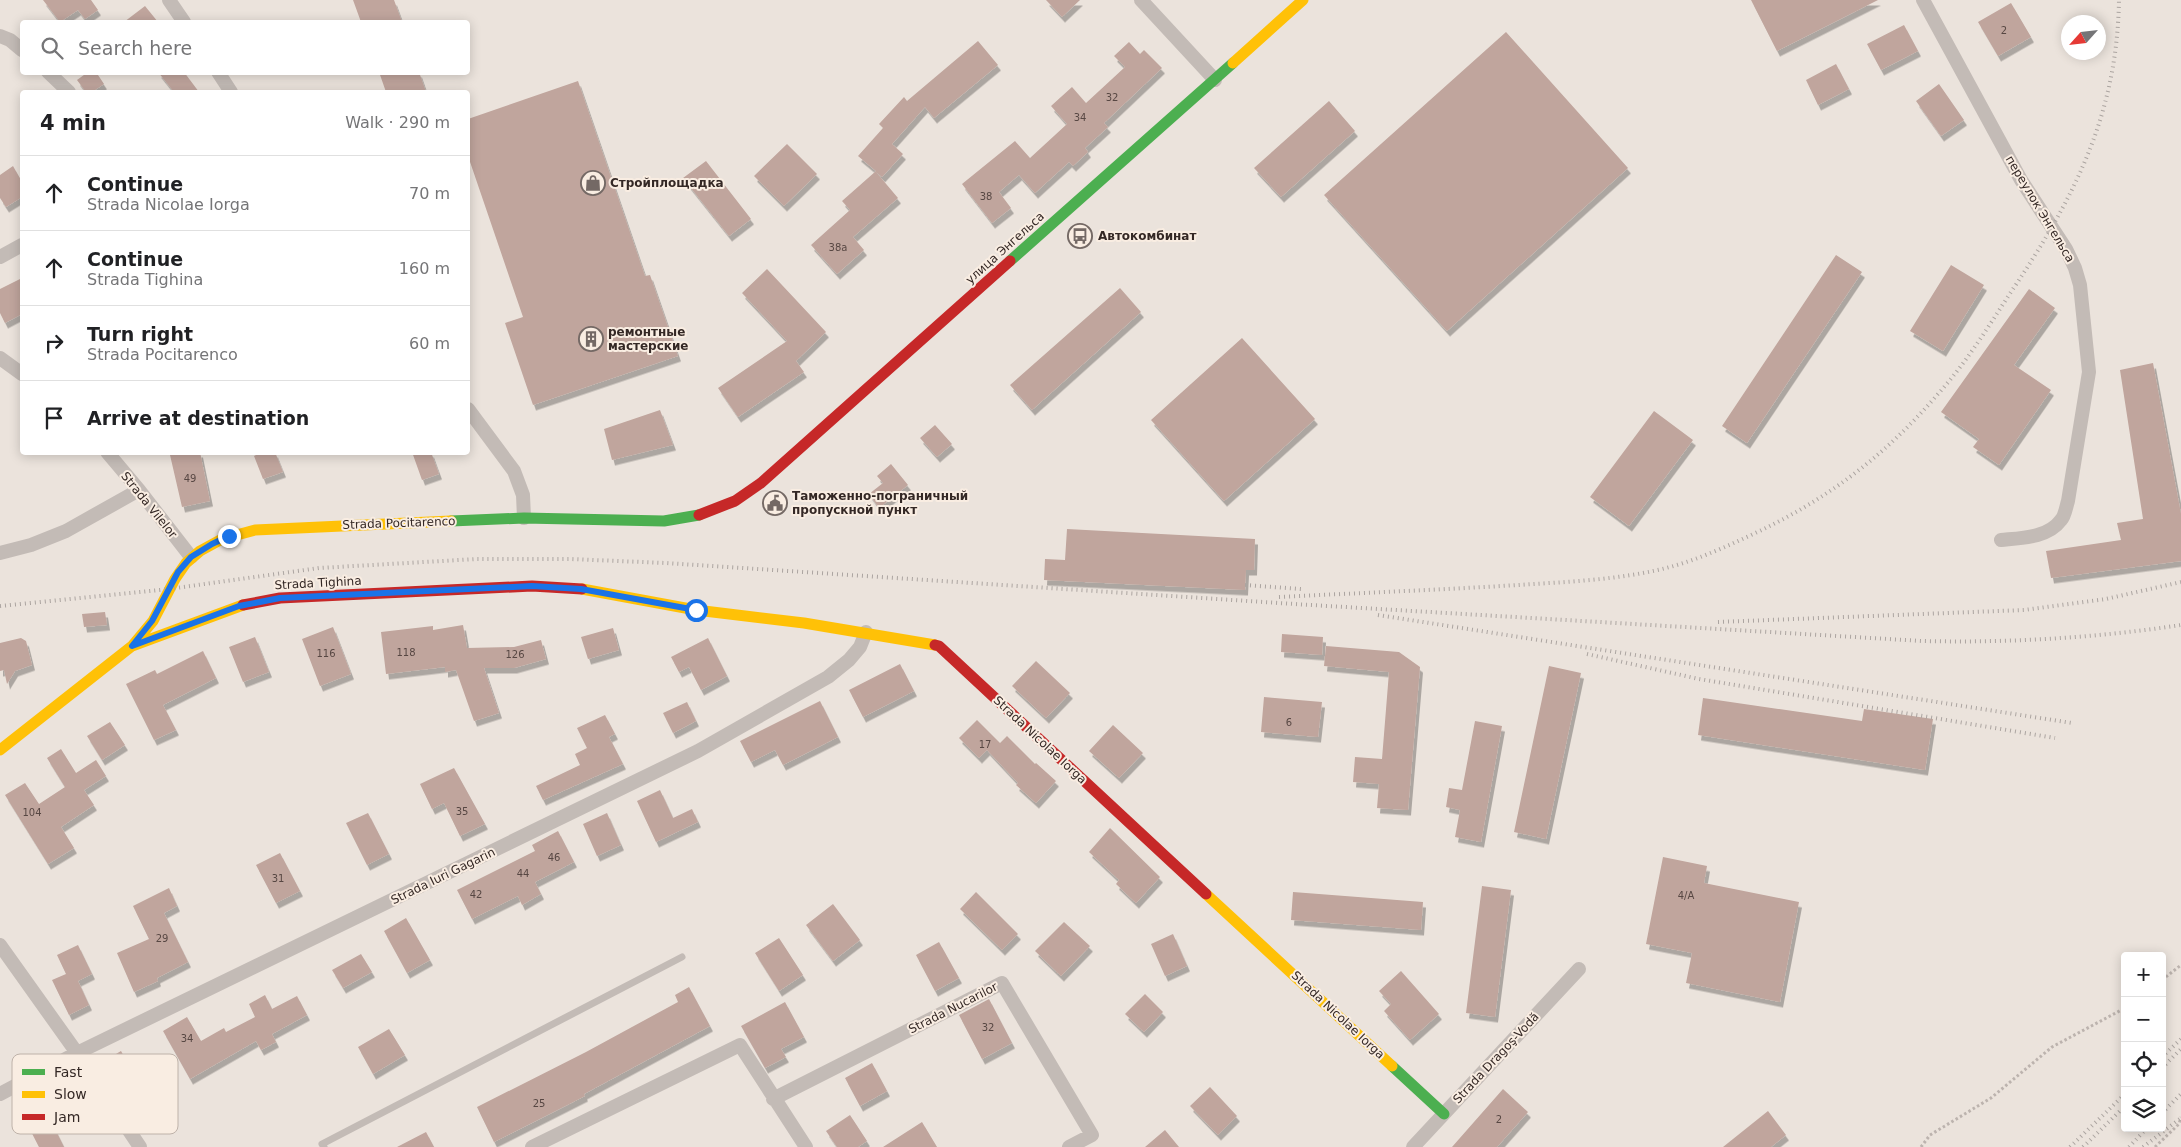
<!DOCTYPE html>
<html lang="en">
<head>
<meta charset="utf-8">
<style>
  :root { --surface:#fff; --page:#f6f6f6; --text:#202124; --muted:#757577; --line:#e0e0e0 }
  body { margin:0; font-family:"DejaVu Sans",sans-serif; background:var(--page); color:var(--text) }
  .controls { position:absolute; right:15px; bottom:15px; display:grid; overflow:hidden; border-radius:5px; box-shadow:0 2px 12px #0003 }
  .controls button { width:45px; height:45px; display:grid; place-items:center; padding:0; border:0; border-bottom:1px solid var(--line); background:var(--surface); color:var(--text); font:25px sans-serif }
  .compass { position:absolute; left:2061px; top:15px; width:45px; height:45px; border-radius:50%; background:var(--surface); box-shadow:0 2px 12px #0003; rotate:243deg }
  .stop { position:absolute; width:15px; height:15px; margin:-11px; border:4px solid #1a73e8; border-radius:50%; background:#fff }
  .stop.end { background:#1a73e8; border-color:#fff; box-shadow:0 1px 5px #0008 }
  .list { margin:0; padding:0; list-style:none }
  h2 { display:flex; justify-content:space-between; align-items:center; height:65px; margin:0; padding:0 20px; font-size:21px }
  h2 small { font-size:16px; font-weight:400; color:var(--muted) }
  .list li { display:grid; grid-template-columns:32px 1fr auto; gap:15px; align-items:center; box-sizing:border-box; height:75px; padding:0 20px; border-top:1px solid var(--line) }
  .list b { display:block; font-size:19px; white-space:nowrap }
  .list p { margin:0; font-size:16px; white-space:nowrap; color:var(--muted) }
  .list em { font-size:16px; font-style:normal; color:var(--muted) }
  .icon { flex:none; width:28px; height:28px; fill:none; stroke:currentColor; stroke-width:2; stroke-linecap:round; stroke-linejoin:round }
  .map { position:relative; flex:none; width:2181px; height:1147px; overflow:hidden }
  .search { position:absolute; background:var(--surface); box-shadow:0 2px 12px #0003; left:20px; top:20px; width:450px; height:55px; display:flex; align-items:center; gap:12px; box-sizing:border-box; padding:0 18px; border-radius:5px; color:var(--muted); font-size:19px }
  .panel { position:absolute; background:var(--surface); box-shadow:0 2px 12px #0003; left:20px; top:90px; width:450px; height:365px; border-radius:5px }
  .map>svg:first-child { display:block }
  .building { fill:#c0a59d; filter:url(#shadow) }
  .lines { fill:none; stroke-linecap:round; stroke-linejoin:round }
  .path { stroke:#bcb3ae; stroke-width:3; stroke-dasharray:2.5 2.5; stroke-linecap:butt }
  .lane { stroke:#c3bbb6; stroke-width:7 }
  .street { stroke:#c3bbb6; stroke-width:14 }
  .fast { stroke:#4caf50; stroke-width:11 }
  .slow { stroke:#ffc107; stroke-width:11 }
  .jam { stroke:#c62828; stroke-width:11 }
  .rail { stroke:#aba4a0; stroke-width:4; stroke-dasharray:1 4; stroke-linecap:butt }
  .route { stroke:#1a73e8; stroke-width:6 }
  .labels { text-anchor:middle; stroke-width:4; stroke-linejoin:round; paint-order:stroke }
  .number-label { font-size:10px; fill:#574743 }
  .poi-label { font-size:12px; font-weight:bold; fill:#342825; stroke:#f9ede2; text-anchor:start }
  .street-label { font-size:12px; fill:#342825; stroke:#f9ede2 }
  .key { fill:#f9ede2; stroke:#beb2a9; stroke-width:1 }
  .key-label { font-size:14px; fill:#342825 }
</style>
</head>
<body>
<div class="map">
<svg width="2181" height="1147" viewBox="0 0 2181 1147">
  <defs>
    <filter id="shadow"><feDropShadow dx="3" dy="5.5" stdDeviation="0" flood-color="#0004"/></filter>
  </defs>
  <rect width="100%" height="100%" fill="#ebe3dc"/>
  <path class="building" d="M43,0H91L98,10L85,19L78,10L60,22Z
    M353,0H394L402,22H361Z
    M1046,0H1080L1062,17Z
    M1751,0H1878L1777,51Z
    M2011,3L2031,37L1998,56L1978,22Z
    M145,6L158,22H124Z
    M1904,25L1918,51L1881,70L1867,44Z
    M1506,32L1628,168L1447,331L1324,195Z
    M978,41L998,65L934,118L925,107L892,144L903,154L882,177L876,172L898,198L853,237L864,250L837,274L811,245L850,210L842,201L876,171L858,156L883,128L879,124L904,97L907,101Z
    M1129,42L1140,54L1144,50L1162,68L1104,123L1108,127L1085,148L1088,152L1073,166L1069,162L1035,193L1019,175L999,192L1011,208L992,223L962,184L1015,141L1030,158L1067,124L1051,106L1072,87L1086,103L1125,67L1114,56Z
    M1836,64L1849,89L1818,105L1806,80Z
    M88,72H96L104,84L92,92H86L77,80Z
    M158,72H184L199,92H174Z
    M379,72H419L426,92H386Z
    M578,81L645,276L650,275L678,356L533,405L505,323L523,317L468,156V119Z
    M1939,84L1964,120L1941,136L1916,101Z
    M1329,101L1355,131L1281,197L1254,168Z
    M787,144L817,174L784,206L754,176Z
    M706,161L751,219L729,236L683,178Z
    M13,166L22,182V197L6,207L0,198V175Z
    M1836,255L1862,272L1747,443L1722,426Z
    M1951,265L1984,285L1943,351L1910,331Z
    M767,269L826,332L796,361L804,372L738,417L718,388L787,341L742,293Z
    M22,278V314L5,323L0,313V289Z
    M1120,288L1141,312L1032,410L1010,385Z
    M2029,289L2055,308L2014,365L2051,390L1999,465L1973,447L1979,439L1941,412Z
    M1242,338L1315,419L1224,501L1151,420Z
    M2153,363L2181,514V561L2051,578L2046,551L2121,540L2117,523L2143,519L2120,370Z
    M660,410L673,445L612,460L604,429Z
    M1654,411L1693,440L1629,526L1590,497Z
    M935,425L952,444L937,457L920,438Z
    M180,452H200L210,501L182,507L170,455Z
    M262,452H275L283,472L263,479L254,456Z
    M412,452H431L439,474L422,480Z
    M891,464L908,485L879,508L869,494L883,483L877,476Z
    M1067,529L1255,539L1254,570H1246L1245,590L1044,580L1045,559L1065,560Z
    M105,612L107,625L84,627L82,614Z
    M463,625L467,648L514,647L541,640L546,659L514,668H484L499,713L474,721L456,670L445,672V667L386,674L381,632L433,626V630Z
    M333,627L351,674L320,686L302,639Z
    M613,628L619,650L588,659L581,637Z
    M1282,634L1323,637L1322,655L1281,652Z
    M255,637L269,672L243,682L229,647Z
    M21,638L26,641L32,665L15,671L7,684L4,670L0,671V643Z
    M708,638L727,676L701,690L689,667L679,672L671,657Z
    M1326,646L1399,652L1420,667L1408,810L1377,808L1379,784L1353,782L1355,757L1382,759L1389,672L1324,666Z
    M203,651L216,678L163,705L176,730L154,740L126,684L155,670L157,674Z
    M1036,661L1070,693L1046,718L1012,686Z
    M900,664L914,691L863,717L849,690Z
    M1549,666L1581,673L1546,839L1514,832Z
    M1264,697L1322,702L1318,737L1261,732Z
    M1703,698L1862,721L1864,709L1933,719L1925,770L1698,735Z
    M820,701L838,737L783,765L775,750L751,762L740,741Z
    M687,702L696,721L673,733L663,713Z
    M605,715L615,734L609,737L623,764L543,800L536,786L580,765L575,754L587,748L577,728Z
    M977,720L1000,743L1007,736L1035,764L1036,763L1056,781L1036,803L1016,785L1018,783L987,750L979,758L959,738Z
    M1475,721L1502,726L1481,842L1455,837L1460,810L1446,807L1449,788L1462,790Z
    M110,722L125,745L102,760L87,736Z
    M1113,725L1143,753L1119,778L1089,751Z
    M61,749L76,773L96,760L106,776L84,790L94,805L61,827L74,848L48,864L5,795L25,783L39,804L65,787L47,758Z
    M454,768L485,824L460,836L444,803L432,809L420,784Z
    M660,790L673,818L692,809L698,822L656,842L637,801Z
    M368,813L389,854L367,865L346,823Z
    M607,813L621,845L597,856L583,824Z
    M1110,828L1160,877L1136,903L1116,884L1119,880L1089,852Z
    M558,831L574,862L535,882L541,894L522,905L518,896L472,919L457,890L535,851L532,845Z
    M280,853L300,891L276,903L256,865Z
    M1663,857L1707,866L1704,883L1799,902L1780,1002L1686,983L1692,953L1646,944Z
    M1482,886L1511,890L1495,1017L1466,1013Z
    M169,888L177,906L164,913L188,962L157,978L158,981L134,992L117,953L149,939L133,906Z
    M976,892L1018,934L1002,950L960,909Z
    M1293,892L1423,902L1421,930L1291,920Z
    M833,904L860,940L833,961L806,925Z
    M406,918L430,960L407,973L384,931Z
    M1064,922L1090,946L1061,976L1035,951Z
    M1173,934L1187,966L1165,976L1151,944Z
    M779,938L803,975L779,991L755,953Z
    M939,942L959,978L935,991L916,955Z
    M78,945L92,974L78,981L89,1005L69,1015L52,980L66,974L57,955Z
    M361,954L372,972L343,988L332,970Z
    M1401,971L1439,1014L1410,1040L1384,1011L1391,1004L1379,991Z
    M689,987L710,1026L584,1094L585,1096L494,1142L477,1107L586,1052L678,1002L675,995Z
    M1145,994L1163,1012L1144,1032L1125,1014Z
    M265,995L272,1009L297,996L307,1015L272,1034L276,1042L261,1050L256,1041L190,1079L163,1031L187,1017L201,1041L224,1028L226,1032L255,1017L249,1004Z
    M989,999L1012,1043L982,1059L959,1015Z
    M785,1002L804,1037L781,1049L786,1057L765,1068L741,1026Z
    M389,1029L405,1055L373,1074L358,1047Z
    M121,1051L137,1080L151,1072L159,1085L124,1106L99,1064Z
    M872,1063L887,1091L860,1106L845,1078Z
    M36,1087L41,1101L64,1147H39L14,1098Z
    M1210,1087L1237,1116L1218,1135L1190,1106Z
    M1503,1089L1528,1112L1497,1147H1452Z
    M1768,1111L1786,1135L1771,1147H1723Z
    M850,1115L867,1141L858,1147H837L826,1131Z
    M922,1122L937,1147H883Z
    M1165,1130L1179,1147H1145Z
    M426,1132L434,1147H397Z"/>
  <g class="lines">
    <path class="path" d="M2162,980L2181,965
      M1921,1147L1930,1135L1991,1098L2052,1047L2125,1008
      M2155,1147L2179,1124L2181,1117"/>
    <path class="lane" d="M324,1147L322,1144L682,957"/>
    <path class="street" d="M169,0L184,22
      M1141,0L1215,80
      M1923,0L2021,180L2066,249L2075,268L2080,285L2089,372L2068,501C2066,507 2065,516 2061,520C2048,538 2021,538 2001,540
      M0,36L10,40L22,50
      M48,72L69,92
      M218,72L231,92
      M0,257L22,245
      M0,358L22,374
      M468,409L514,471L523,495L524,518
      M107,452L139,490L191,557
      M0,553L31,545L66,531L139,490
      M0,945L77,1053L140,1147
      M0,1094L77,1053L698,751L828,677L849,660L860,647L866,632
      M773,1099L1002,983L1092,1135L1069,1147
      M532,1147L740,1045L806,1147
      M1413,1147L1579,969"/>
    <path class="fast" d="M1010,261L1233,63
      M451,521L524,518L664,521L699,515
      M1392,1066L1444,1114"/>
    <path class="slow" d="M1233,63L1303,0
      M582,589L696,610L804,623L935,645
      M133,645L153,621L175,579L186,563L200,551L222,539L255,530L451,521
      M0,750L132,646L243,605
      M1206,894L1392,1066"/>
    <path class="jam" d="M699,515L735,501L761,483L1010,261
      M243,605L280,598L532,586L582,589
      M935,645L939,646L1206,894"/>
    <path class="rail" d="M1245,585L1301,589
      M1279,597C1359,593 1438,590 1518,585C1565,582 1616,580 1662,569C1692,562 1721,549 1749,536C1825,501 1883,458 1938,394C1965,364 1987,329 2009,295C2073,200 2117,117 2119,0
      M0,606L169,589L319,568L477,559H570L666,563L1294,604L1922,641C2009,643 2095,638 2181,625
      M1378,615L2072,723
      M1718,622L2024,610L2106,599L2181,582
      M1587,654L1699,679L2055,738
      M2162,1057L2181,1039
      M2162,1068L2181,1049
      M2162,1113L2181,1094
      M2070,1147L2125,1094
      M2083,1147L2125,1106
      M2129,1147L2147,1128
      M2143,1147L2181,1118"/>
  </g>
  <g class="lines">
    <path class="route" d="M229,536L212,544L191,557L178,572L152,621L132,646L239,606L280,598L532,586L581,589L696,610"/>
  </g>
  <defs>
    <symbol id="shop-ring" viewBox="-11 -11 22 22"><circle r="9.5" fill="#f9ede2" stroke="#746965" stroke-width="1.5"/><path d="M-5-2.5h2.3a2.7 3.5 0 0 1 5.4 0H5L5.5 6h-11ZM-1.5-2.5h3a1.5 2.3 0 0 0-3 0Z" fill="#746965"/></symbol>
    <symbol id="bus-ring" viewBox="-11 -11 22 22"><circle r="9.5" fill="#f9ede2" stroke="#746965" stroke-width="1.5"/><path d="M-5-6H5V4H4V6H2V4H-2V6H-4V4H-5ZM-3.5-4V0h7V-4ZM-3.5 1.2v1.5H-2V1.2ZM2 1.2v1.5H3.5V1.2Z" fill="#746965"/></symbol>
    <symbol id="building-ring" viewBox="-11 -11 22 22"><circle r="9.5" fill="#f9ede2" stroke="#746965" stroke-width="1.5"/><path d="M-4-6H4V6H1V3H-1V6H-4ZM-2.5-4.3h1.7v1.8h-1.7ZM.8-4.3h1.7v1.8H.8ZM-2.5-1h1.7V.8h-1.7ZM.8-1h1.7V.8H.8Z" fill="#746965"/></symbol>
    <symbol id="civic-ring" viewBox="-11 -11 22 22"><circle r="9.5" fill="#f9ede2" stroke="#746965" stroke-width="1.5"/><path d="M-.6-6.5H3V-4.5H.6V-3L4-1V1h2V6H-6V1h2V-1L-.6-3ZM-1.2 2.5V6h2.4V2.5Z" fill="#746965"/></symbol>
  </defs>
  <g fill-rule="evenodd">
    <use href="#shop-ring" x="579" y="169" width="28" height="28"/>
    <use href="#bus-ring" x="1066" y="222" width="28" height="28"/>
    <use href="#building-ring" x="577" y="325" width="28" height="28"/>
    <use href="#civic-ring" x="761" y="489" width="28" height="28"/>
  </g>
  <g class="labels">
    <g class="number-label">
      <text x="2004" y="34">2</text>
      <text x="1112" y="101">32</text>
      <text x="1080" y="121">34</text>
      <text x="986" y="200">38</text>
      <text x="838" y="251">38а</text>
      <text x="190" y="482">49</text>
      <text x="406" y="656">118</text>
      <text x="326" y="657">116</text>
      <text x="515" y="658">126</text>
      <text x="1289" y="726">6</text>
      <text x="985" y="748">17</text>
      <text x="462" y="815">35</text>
      <text x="32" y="816">104</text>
      <text x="554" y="861">46</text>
      <text x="523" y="877">44</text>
      <text x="278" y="882">31</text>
      <text x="476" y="898">42</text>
      <text x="1686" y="899">4/A</text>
      <text x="162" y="942">29</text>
      <text x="988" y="1031">32</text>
      <text x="187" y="1042">34</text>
      <text x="539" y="1107">25</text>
      <text x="1499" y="1123">2</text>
    </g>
    <g class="poi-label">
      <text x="610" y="187">Стройплощадка</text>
      <text x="1098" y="240">Автокомбинат</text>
      <text x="608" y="336">ремонтные<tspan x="608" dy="14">мастерские</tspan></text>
      <text x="792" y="500">Таможенно-пограничный<tspan x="792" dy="14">пропускной пункт</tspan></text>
    </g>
    <g class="street-label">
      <text transform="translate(2040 209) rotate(59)" y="4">переулок Энгельса</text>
      <text transform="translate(1005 248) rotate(-42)" y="4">улица Энгельса</text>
      <text transform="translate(149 505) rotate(51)" y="4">Strada Vilelor</text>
      <text transform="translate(399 523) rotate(-2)" y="4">Strada Pocitarenco</text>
      <text transform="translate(318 583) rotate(-3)" y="4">Strada Tighina</text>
      <text transform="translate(1040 740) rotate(43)" y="4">Strada Nicolae Iorga</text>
      <text transform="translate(443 876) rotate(-26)" y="4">Strada Iuri Gagarin</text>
      <text transform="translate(953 1008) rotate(-27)" y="4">Strada Nucarilor</text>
      <text transform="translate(1338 1015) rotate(43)" y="4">Strada Nicolae Iorga</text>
      <text transform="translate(1496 1058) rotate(-47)" y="4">Strada Dragoş-Vodă</text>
    </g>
  </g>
  <rect x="12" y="1054" width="166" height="80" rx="8" class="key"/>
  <rect x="22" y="1069" width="23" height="6" fill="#4caf50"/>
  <rect x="22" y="1091" width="23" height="7" fill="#ffc107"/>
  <rect x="22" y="1114" width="23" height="6" fill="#c62828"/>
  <g class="key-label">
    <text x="54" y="1077">Fast</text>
    <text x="54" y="1099">Slow</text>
    <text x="54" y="1122">Jam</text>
  </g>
</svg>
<div class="controls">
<button>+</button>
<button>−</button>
<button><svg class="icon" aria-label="locate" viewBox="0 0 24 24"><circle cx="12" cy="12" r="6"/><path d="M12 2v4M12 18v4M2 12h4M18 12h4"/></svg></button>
<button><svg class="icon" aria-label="layers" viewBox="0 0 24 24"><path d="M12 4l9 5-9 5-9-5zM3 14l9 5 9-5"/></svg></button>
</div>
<svg class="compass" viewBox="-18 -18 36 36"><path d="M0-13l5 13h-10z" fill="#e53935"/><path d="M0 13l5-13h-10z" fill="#757577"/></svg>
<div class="stop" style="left:696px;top:610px"></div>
<div class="stop end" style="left:229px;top:536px"></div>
<div class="search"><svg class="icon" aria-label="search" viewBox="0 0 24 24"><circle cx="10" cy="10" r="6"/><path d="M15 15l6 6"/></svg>Search here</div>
<section class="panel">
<h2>4 min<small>Walk · 290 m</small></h2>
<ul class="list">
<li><svg class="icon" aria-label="ahead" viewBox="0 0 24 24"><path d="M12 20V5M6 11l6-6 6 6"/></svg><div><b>Continue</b><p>Strada Nicolae Iorga</p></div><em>70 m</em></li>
<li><svg class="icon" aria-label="ahead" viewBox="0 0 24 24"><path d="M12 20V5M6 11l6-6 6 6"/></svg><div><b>Continue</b><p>Strada Tighina</p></div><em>160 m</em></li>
<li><svg class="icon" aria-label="right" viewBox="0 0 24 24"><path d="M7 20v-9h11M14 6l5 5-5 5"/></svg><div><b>Turn right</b><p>Strada Pocitarenco</p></div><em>60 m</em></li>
<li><svg class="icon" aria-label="arrive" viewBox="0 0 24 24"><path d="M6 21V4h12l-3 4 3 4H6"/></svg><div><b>Arrive at destination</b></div></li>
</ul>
</section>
</div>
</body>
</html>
